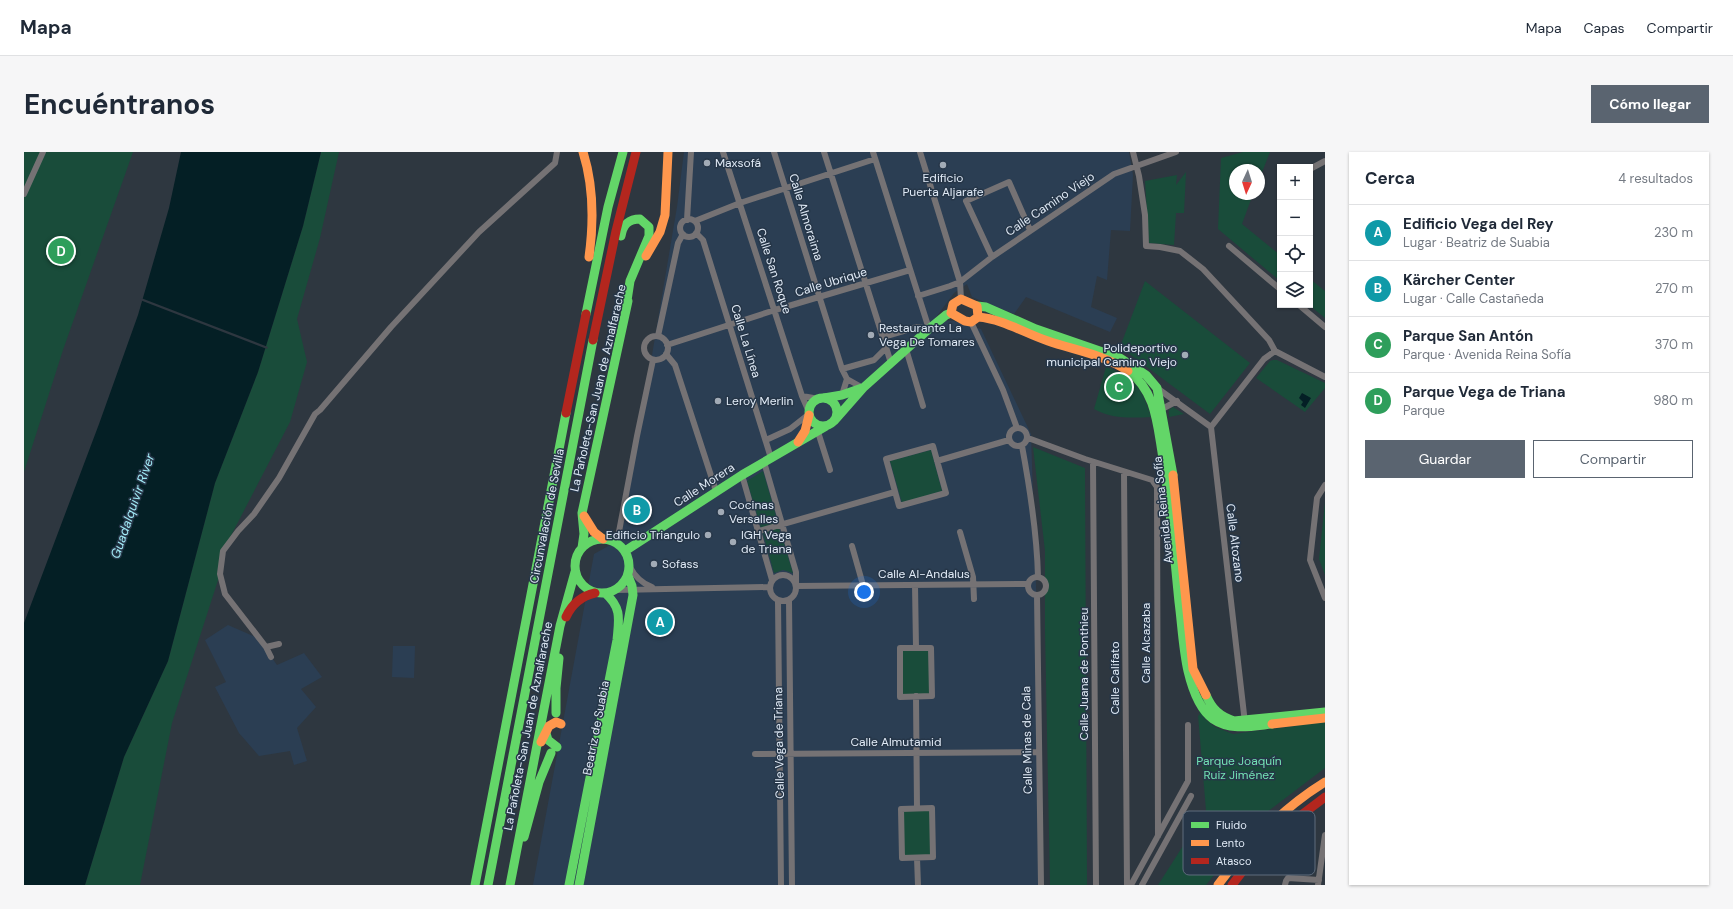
<!DOCTYPE html>
<html lang="es">
<head>
<meta charset="utf-8">
<style>
  :root { --surface:#fff; --page:#f6f6f7; --text:#1f2937; --muted:#747a83; --line:#e0e1e3; --accent:#5a6470 }
  body { margin:0; font-family:"DM Sans",sans-serif; background:var(--page); color:var(--text) }
  .controls { position:absolute; right:12px; top:12px; display:grid; overflow:hidden; border-radius:0px; box-shadow:0 1px 3px #0004 }
  .controls button { width:36px; height:36px; display:grid; place-items:center; padding:0; border:0; border-bottom:1px solid var(--line); background:var(--surface); color:var(--text); font:20px sans-serif }
  .compass { position:absolute; left:1205px; top:12px; width:36px; height:36px; border-radius:50%; background:var(--surface); box-shadow:0 1px 3px #0004; rotate:184deg }
  .you { position:absolute; left:840px; top:440px; width:14px; height:14px; margin:-10px; border:3px solid #fff; border-radius:50%; background:#1a73e8; box-shadow:0 0 0 6px #1a73e833 }
  .badge { display:grid; place-items:center; width:26px; height:26px; border-radius:50%; background:var(--accent); color:#fff; font-size:13px; font-weight:700 }
  .pin { position:absolute; translate:-50% -50%; border:2px solid #fff; box-shadow:0 1px 4px #0006 }
  .list { margin:0; padding:0; list-style:none }
  h2 { display:flex; justify-content:space-between; align-items:center; height:52px; margin:0; padding:0 16px; font-size:17px }
  h2 small { font-size:13px; font-weight:400; color:var(--muted) }
  .list li { display:grid; grid-template-columns:26px 1fr auto; gap:12px; align-items:center; box-sizing:border-box; height:56px; padding:0 16px; border-top:1px solid var(--line) }
  .list b { display:block; font-size:15px; white-space:nowrap }
  .list p { margin:0; font-size:13px; white-space:nowrap; color:var(--muted) }
  .list em { font-size:13px; font-style:normal; color:var(--muted) }
  .actions { display:flex; gap:8px; padding:12px 16px }
  .actions a { flex:1; padding:9px 0; border:1px solid var(--accent); border-radius:0px; text-align:center; font-size:14px; color:var(--accent) }
  .actions .main { background:var(--accent); color:#fff }
  .icon { flex:none; width:22px; height:22px; fill:none; stroke:currentColor; stroke-width:2; stroke-linecap:round; stroke-linejoin:round }
  .map { position:relative; flex:none; width:1301px; height:733px; overflow:hidden; border-radius:0px }
  header { display:flex; align-items:center; gap:24px; box-sizing:border-box; height:56px; padding:0 20px; background:var(--surface); border-bottom:1px solid var(--line) }
  header strong { font-size:19px }
  nav { display:flex; gap:22px; margin-inline-start:auto; font-size:14px }
  .intro { display:flex; align-items:center; justify-content:space-between; box-sizing:border-box; height:96px; padding:0 24px }
  h1 { margin:0; font-size:28px }
  .button { padding:10px 18px; border-radius:0px; background:var(--accent); color:#fff; font-size:14px; font-weight:700 }
  main { display:flex; gap:24px; padding:0 24px }
  aside { flex:1; background:var(--surface); border-radius:0px; box-shadow:0 1px 3px #0004 }
  .map>svg:first-child { display:block }
  .built { fill:#2b3e53 }
  .green { fill:#194c3a }
  .water { fill:#041f25 }
  .pier { fill:#2e3740 }
  .lines { fill:none; stroke-linecap:round; stroke-linejoin:round }
  .street { stroke:#757274; stroke-width:6 }
  .fast { stroke:#63d668; stroke-width:9 }
  .slow { stroke:#ff974d; stroke-width:9 }
  .jam { stroke:#b3261e; stroke-width:9 }
  .poi-dot { fill:#a2abb6; stroke:#263648; stroke-width:1.5 }
  .labels { text-anchor:middle; stroke-width:3; stroke-linejoin:round; paint-order:stroke }
  .poi-label { font-size:12px; fill:#e0eaf6; stroke:#263648; text-anchor:start }
  .street-label { font-size:12px; fill:#e0eaf6; stroke:#263648 }
  .park-label { font-size:12px; fill:#73e3b4; stroke:#263648 }
  .water-label { font-size:13px; font-style:italic; fill:#a2ecf8; stroke:#263648 }
  .key { fill:#263648; stroke:#5e6c7c; stroke-width:1 }
  .key-label { font-size:11px; fill:#e0eaf6 }
</style>
</head>
<body>
<header>
<strong>Mapa</strong>
<nav><a>Mapa</a><a>Capas</a><a>Compartir</a></nav>
</header>
<div class="intro"><h1>Encuéntranos</h1><a class="button">Cómo llegar</a></div>
<main>
<div class="map">
<svg width="1301" height="733" viewBox="0 0 1301 733">
  <rect width="100%" height="100%" fill="#2e3740"/>
  <path class="built" d="M660,0H1105L1109,23L1106,79L1087,78L1083,128L1073,124L1067,155L1093,166L1086,180L1002,145L990,162L948,145L943,132L930,141L910,168L930,169L957,177L1007,282L1013,464L1016,733H509L570,402L597,387L653,55Z
    M204,473L234,486L253,513L280,501L298,525L277,537L292,555L273,576L283,609L270,613L266,599L235,604L215,581L191,535L202,530L181,488Z
    M369,494H391L390,526L368,525Z"/>
  <path class="green" d="M0,0H109L39,198L0,320Z
    M297,0H315L296,86L273,167L283,210L266,270L199,399L196,422L148,571L116,733H61L100,605L144,509L191,331L234,220L279,74Z
    M1219,0H1246L1235,28V18H1211V42H1229L1218,72L1256,103V129L1194,77L1197,6Z
    M1162,20L1160,61H1152L1150,93L1125,91L1121,29L1153,23L1152,33Z
    M1286,127L1301,139V166L1285,153Z
    M1121,129L1226,211L1186,262L1096,195Z
    M1249,208H1253L1301,231V236L1281,260L1232,226L1246,209Z
    M1082,215C1110,224 1119,238 1127,265C1108,266 1087,267 1070,257Z
    M1149,255L1160,262L1145,265V258Z
    M1009,295L1061,316L1063,733H1026L1021,477V399Z
    M907,298L918,339L878,351L866,309Z
    M739,319L754,371L737,376L723,329Z
    M1301,350V423L1295,407Z
    M755,376L769,421L759,418L750,421L739,381Z
    M905,497L906,542L879,543L878,498Z
    M1176,559L1181,567L1191,575L1209,582L1271,574L1301,568V616L1239,663L1182,733H1134L1182,658L1174,563L1175,564Z
    M879,658H906L907,703H880Z"/>
  <path class="water" d="M157,0H297L279,74L234,220L191,331L144,509L100,605L61,733H0V471L75,272L114,163L145,56Z
    M1278,241L1287,246L1281,256L1277,253L1279,250L1275,246Z"/>
  <path class="pier" d="M117,146L244,195L243,197L116,148Z"/>
  <g class="lines">
    <path class="street" d="M699,0L778,244L785,260
      M750,0L818,217L823,227
      M800,0L867,211
      M849,0L905,177L893,175L859,185
      M1109,0L1115,24L1121,63L1122,94L1136,95L1156,99L1179,117L1245,188L1251,199L1301,225
      M1286,17L1301,9
      M0,42L19,0
      M656 76a9 9 0 1 1 18 0a9 9 0 1 1-18 0Z
      M663,68L667,0
      M671,69L716,51L851,7
      M672,81L679,88L747,306
      M1205,94L1256,137
      M968,105L942,49L985,30L1006,78
      M894,144L926,134L936,130L896,0
      M937,147L936,130L968,105L1090,22L1152,0
      M1275,153L1301,175
      M947,170L979,238L993,276
      M620 196a12 12 0 1 1 24 0a12 12 0 1 1-24 0Z
      M634,184L654,91L659,82
      M643,193L751,158L886,118
      M882,197L899,254
      M642,202L651,213L692,339
      M818,217L850,208L862,196
      M823,227L839,236
      M1133,236L1187,275L1221,571
      M818,243L823,227
      M778,244L795,247
      M1138,257L1153,249
      M1187,275L1240,207L1251,199
      M985 285a9 9 0 1 1 18 0a9 9 0 1 1-18 0Z
      M794,280L806,318
      M1004,286L1061,307L1128,328L1133,335L1134,684
      M742,288L766,277L785,262
      M909,294L922,341L875,354L862,307Z
      M998,294C1006,337 1013,380 1014,425
      M913,309L985,288
      M740,310L772,420V432
      M1069,310L1072,733
      M1100,320L1103,733
      M718,323L748,428
      M1301,333L1293,346L1286,408L1301,446
      M735,379L871,340
      M936,380L949,425L950,447
      M588,388L594,385L613,284L629,208
      M828,394L839,433
      M606,415C611,425 617,431 628,435
      M746 436a13 13 0 1 1 26 0a13 13 0 1 1-26 0Z
      M1004 434a9 9 0 1 1 18 0a9 9 0 1 1-18 0Z
      M891,433L892,496
      M772,434L1004,432
      M592,438L745,435
      M1013,443L1017,733
      M765,448L768,733
      M754,449L757,733
      M255,492L242,495L201,442L196,422L199,399L214,379L230,362L255,326L291,262L296,258L367,175L455,80L531,11L533,0
      M242,495L247,505
      M876,496H907L908,544L876,545Z
      M892,544L893,656
      M731,602L1015,600
      M908,656L909,705L878,706L877,657Z
      M893,706L894,733
      M1107,733L1164,629V573
      M1118,733L1167,644
      M1261,733L1262,729L1264,726L1295,728
      M1294,733L1301,683"/>
    <path class="fast" d="M597,84C599,73 604,67 616,67L625,75V84L606,129L602,155
      M953,154L962,155L1012,177L1096,206L1122,223L1133,236L1149,323
      M562,162L584,55L599,0
      M1104,219C1131,238 1133,270 1138,300C1146,350 1150,400 1155,450C1158,473 1159,497 1164,519C1168,536 1175,557 1189,567C1206,579 1229,574 1248,572
      M800,246L818,243L838,236
      M785 260a14 14 0 1 1 28 0a14 14 0 1 1-28 0Z
      M810,269L839,236L905,177L922,163L927,161
      M551 414a27 27 0 1 1 54 0a27 27 0 1 1-54 0Z
      M558,396L560,382L558,361L604,149
      M601,399L718,323L802,274
      M1182,543C1188,557 1195,564 1210,569L1301,560
      M532,561V536L535,506
      M521,578L524,588L533,595
      M500,685L515,630L527,601
      M451,733L542,261
      M464,733L569,188
      M486,733L536,474L551,420
      M545,733L593,488C595,467 598,456 581,441
      M555,733L609,443L608,434L604,424"/>
    <path class="slow" d="M559,0C570,35 570,69 565,105
      M622,104L636,80L641,63L644,0
      M937,147L953,154L954,165L947,170L941,169L927,161L929,152Z
      M954,165C979,167 1000,181 1024,189C1050,198 1081,203 1104,219
      M774,290L781,279L785,263
      M1149,323L1169,517L1182,543
      M560,364L570,380L579,387
      M1248,572L1301,566
      M517,590L525,574L532,570L537,572
      M1194,733C1224,692 1257,657 1301,630"/>
    <path class="jam" d="M569,188L592,79L612,0
      M542,261L562,162
      M542,465C548,452 557,444 571,441
      M1208,733L1231,703L1264,673L1301,645"/>
  </g>
  <g class="poi-dot">
    <circle cx="683" cy="11" r="4"/>
    <circle cx="919" cy="13" r="4"/>
    <circle cx="847" cy="183" r="4"/>
    <circle cx="1161" cy="203" r="4"/>
    <circle cx="694" cy="249" r="4"/>
    <circle cx="697" cy="360" r="4"/>
    <circle cx="684" cy="383" r="4"/>
    <circle cx="709" cy="390" r="4"/>
    <circle cx="630" cy="412" r="4"/>
  </g>
  <g class="labels">
    <g class="poi-label">
      <text x="691" y="15">Maxsofá</text>
      <text x="919" y="30" text-anchor="middle">Edificio<tspan x="919" dy="14">Puerta Aljarafe</tspan></text>
      <text x="855" y="180">Restaurante La<tspan x="855" dy="14">Vega De Tomares</tspan></text>
      <text x="1153" y="200" text-anchor="end">Polideportivo<tspan x="1153" dy="14">municipal Camino Viejo</tspan></text>
      <text x="702" y="253">Leroy Merlin</text>
      <text x="705" y="357">Cocinas<tspan x="705" dy="14">Versalles</tspan></text>
      <text x="676" y="387" text-anchor="end">Edificio Triangulo</text>
      <text x="717" y="387">IGH Vega<tspan x="717" dy="14">de Triana</tspan></text>
      <text x="638" y="416">Sofass</text>
    </g>
    <g class="street-label">
      <text transform="translate(1026 52) rotate(-34)" y="4">Calle Camino Viejo</text>
      <text transform="translate(782 65) rotate(73)" y="4">Calle Almoraima</text>
      <text transform="translate(750 119) rotate(72)" y="4">Calle San Roque</text>
      <text transform="translate(807 130) rotate(-17)" y="4">Calle Ubrique</text>
      <text transform="translate(722 189) rotate(73)" y="4">Calle La Línea</text>
      <text transform="translate(574 236) rotate(-77)" y="4">La Pañoleta-San Juan de Aznalfarache</text>
      <text transform="translate(680 333) rotate(-33)" y="4">Calle Morera</text>
      <text transform="translate(1139 358) rotate(-96)" y="4">Avenida Reina Sofía</text>
      <text transform="translate(523 364) rotate(-79)" y="4">Circunvalación de Sevilla</text>
      <text transform="translate(1211 391) rotate(83)" y="4">Calle Altozano</text>
      <text x="900" y="426">Calle Al-Andalus</text>
      <text transform="translate(1122 491) rotate(-90)" y="4">Calle Alcazaba</text>
      <text transform="translate(1060 522) rotate(-90)" y="4">Calle Juana de Ponthieu</text>
      <text transform="translate(1091 526) rotate(-90)" y="4">Calle Califato</text>
      <text transform="translate(504 574) rotate(-79)" y="4">La Pañoleta-San Juan de Aznalfarache</text>
      <text transform="translate(572 576) rotate(-79)" y="4">Beatriz de Suabia</text>
      <text transform="translate(1003 588) rotate(-91)" y="4">Calle Minas de Cala</text>
      <text x="872" y="594">Calle Almutamid</text>
      <text transform="translate(755 591) rotate(-91)" y="4">Calle Vega de Triana</text>
    </g>
    <g class="park-label">
      <text x="1215" y="613">Parque Joaquín<tspan x="1215" dy="14">Ruiz Jiménez</tspan></text>
    </g>
    <g class="water-label">
      <text transform="translate(108 354) rotate(-71)" y="5">Guadalquivir River</text>
    </g>
  </g>
  <rect x="1159" y="659" width="132" height="64" rx="6" class="key"/>
  <rect x="1167" y="670" width="18" height="6" fill="#63d668"/>
  <rect x="1167" y="688" width="18" height="6" fill="#ff974d"/>
  <rect x="1167" y="706" width="18" height="6" fill="#b3261e"/>
  <g class="key-label">
    <text x="1192" y="677">Fluido</text>
    <text x="1192" y="695">Lento</text>
    <text x="1192" y="713">Atasco</text>
  </g>
</svg>
<div class="controls">
<button>+</button>
<button>−</button>
<button><svg class="icon" aria-label="locate" viewBox="0 0 24 24"><circle cx="12" cy="12" r="6"/><path d="M12 2v4M12 18v4M2 12h4M18 12h4"/></svg></button>
<button><svg class="icon" aria-label="layers" viewBox="0 0 24 24"><path d="M12 4l9 5-9 5-9-5zM3 14l9 5 9-5"/></svg></button>
</div>
<svg class="compass" viewBox="-18 -18 36 36"><path d="M0-13l5 13h-10z" fill="#e53935"/><path d="M0 13l5-13h-10z" fill="#747a83"/></svg>
<div class="you"></div>
<div class="pin badge" style="left:636px;top:470px;background:#0f9aa8">A</div>
<div class="pin badge" style="left:613px;top:358px;background:#0f9aa8">B</div>
<div class="pin badge" style="left:1095px;top:235px;background:#2e9e5b">C</div>
<div class="pin badge" style="left:37px;top:99px;background:#2e9e5b">D</div>
</div>
<aside>
<h2>Cerca<small>4 resultados</small></h2>
<ul class="list">
<li><span class="badge" style="background:#0f9aa8">A</span><div><b>Edificio Vega del Rey</b><p>Lugar · Beatriz de Suabia</p></div><em>230 m</em></li>
<li><span class="badge" style="background:#0f9aa8">B</span><div><b>Kärcher Center</b><p>Lugar · Calle Castañeda</p></div><em>270 m</em></li>
<li><span class="badge" style="background:#2e9e5b">C</span><div><b>Parque San Antón</b><p>Parque · Avenida Reina Sofía</p></div><em>370 m</em></li>
<li><span class="badge" style="background:#2e9e5b">D</span><div><b>Parque Vega de Triana</b><p>Parque</p></div><em>980 m</em></li>
</ul>
<div class="actions"><a class="main">Guardar</a><a>Compartir</a></div>
</aside>
</main>
</body>
</html>
